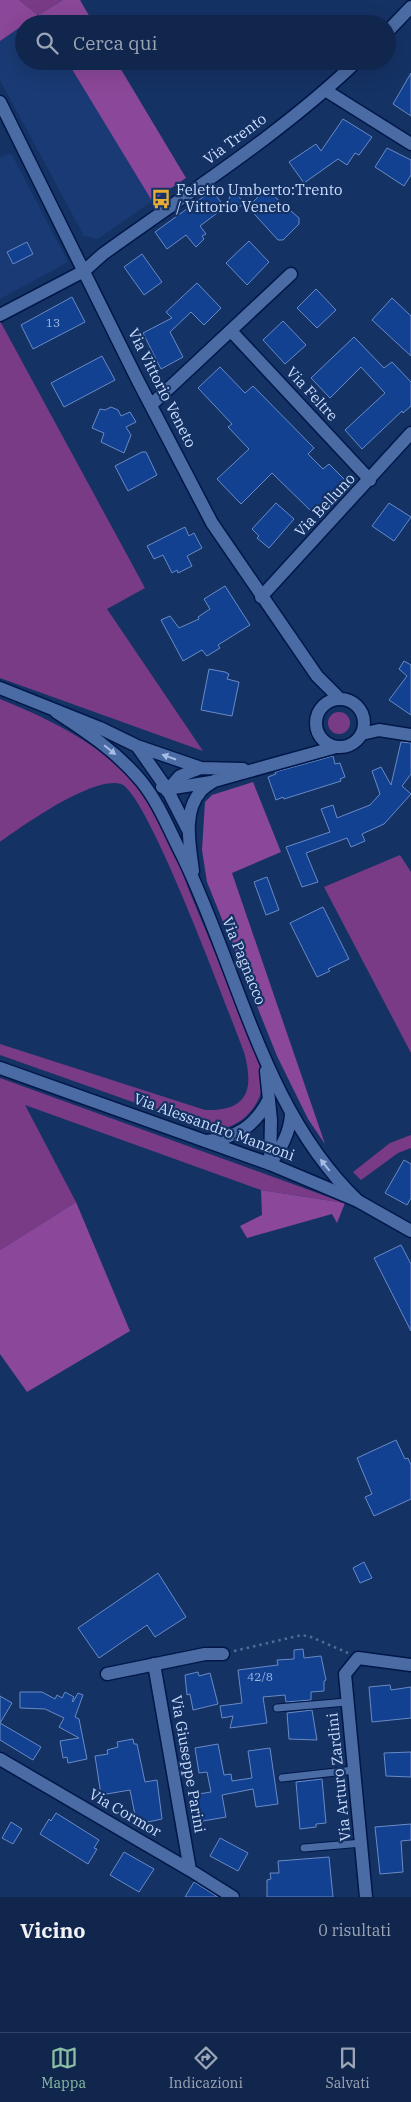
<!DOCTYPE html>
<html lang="it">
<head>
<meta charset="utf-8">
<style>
  :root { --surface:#10264c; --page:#1e3256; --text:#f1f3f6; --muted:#9ca5b5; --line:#304364; --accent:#8abfa5 }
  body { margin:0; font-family:"IBM Plex Serif",serif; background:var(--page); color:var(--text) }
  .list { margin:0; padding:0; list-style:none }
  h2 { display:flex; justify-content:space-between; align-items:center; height:65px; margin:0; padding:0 20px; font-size:21px }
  h2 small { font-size:16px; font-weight:400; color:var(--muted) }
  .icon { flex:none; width:28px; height:28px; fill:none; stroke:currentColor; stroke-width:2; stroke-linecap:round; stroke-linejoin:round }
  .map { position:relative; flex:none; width:411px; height:1897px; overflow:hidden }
  .search { position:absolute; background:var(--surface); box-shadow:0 5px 20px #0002; left:15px; right:15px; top:15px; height:55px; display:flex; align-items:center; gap:12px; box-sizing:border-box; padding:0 18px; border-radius:28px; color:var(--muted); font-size:19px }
  .sheet { height:135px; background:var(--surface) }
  nav { display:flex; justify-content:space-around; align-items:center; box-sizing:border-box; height:70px; border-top:1px solid var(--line); background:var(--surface); font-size:14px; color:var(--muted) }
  nav a { display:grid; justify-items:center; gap:2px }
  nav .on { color:var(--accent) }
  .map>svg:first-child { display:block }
  .built { fill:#193a74 }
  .green { fill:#7a3b86 }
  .forest { fill:#8b4799 }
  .building { fill:#134192; stroke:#688ac5 }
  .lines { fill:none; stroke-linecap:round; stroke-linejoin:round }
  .lane-casing { stroke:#001748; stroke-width:9 }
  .street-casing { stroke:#001748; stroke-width:15 }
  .secondary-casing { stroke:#001748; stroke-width:15 }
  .path { stroke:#526c98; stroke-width:2.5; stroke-dasharray:2.5 4; stroke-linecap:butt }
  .lane { stroke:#4b6ba4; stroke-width:7 }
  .street { stroke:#4b6ba4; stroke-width:12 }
  .secondary { stroke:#4b6ba4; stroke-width:12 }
  .oneway { fill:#a5bce3 }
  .labels { text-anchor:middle; stroke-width:4.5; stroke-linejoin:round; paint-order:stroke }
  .number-label { font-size:12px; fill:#9eb7e3 }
  .street-label { font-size:15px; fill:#ccdefe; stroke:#153265 }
  .poi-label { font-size:15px; fill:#ccdefe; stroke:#153265; text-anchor:start }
</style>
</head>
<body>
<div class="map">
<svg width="411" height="1897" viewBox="0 0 411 1897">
  <rect width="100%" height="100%" fill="#153265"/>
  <path class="built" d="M24,25V61H67L152,201L98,239L84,236L0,80V41Z
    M11,153L68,262L0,299V158Z"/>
  <path class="green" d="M19,0H63L38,15Z
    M0,321L145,588L107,609L203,751L0,678Z
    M0,699C49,719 97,742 134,782C163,815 177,860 193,900C215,952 236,1005 257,1057C260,1066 263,1075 262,1084C262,1103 243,1125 224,1128C216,1129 206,1127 198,1125L0,1055V1044L205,1110C249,1112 254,1088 244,1052C229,1014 148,793 121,784C94,775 22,826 0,842Z
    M328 723a11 11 0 1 1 22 0a11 11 0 1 1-22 0Z
    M400,855L411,872V1053L324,887Z
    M0,1078L345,1203L261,1190L25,1105L76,1202L0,1250Z
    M411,1135V1148L398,1153L361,1180L353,1172L390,1143Z"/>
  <path class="forest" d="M0,0H19L38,15L63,0H80L94,24H44L38,15L0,41Z
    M67,61H116L186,178L152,201Z
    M253,782L281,852L232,873L325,1144L308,1119L277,1056L207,882L202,850L205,802L212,795Z
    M261,1190L345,1203L337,1223L332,1214L247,1238L240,1226L262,1215Z
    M76,1202L130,1331L27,1392L0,1354V1250Z"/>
  <path class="building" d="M411,73V116L393,104Z
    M343,119L372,137L359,155L355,153L347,165L338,159L304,183L289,162L316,144L321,151Z
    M387,148L411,160V175L404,186L375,167Z
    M266,189L299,218V224L283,240H278L248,207Z
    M233,190L244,203L236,210L228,201Z
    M213,192L225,207L200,226L206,234L202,236L204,239L196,247L186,235L167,249L155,232L206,195Z
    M249,241L269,262L247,285L226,263Z
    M27,242L33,254L13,264L7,252Z
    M142,254L162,282L144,295L124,267Z
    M197,283L221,308L204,325L191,312L170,332L183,357L161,369L143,333L172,318L166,312Z
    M316,289L336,310L317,328L297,308Z
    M72,297L85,322L33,349L21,325Z
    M392,298L411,316V356L372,320Z
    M283,321L306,345L285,364L263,340Z
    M354,337L384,368L392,362L411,382V406L403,413L402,411L362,449L345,430L385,393L361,367L330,398L311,378Z
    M102,356L115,380L64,407L51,383Z
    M220,367L245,393L253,386L314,448L308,454L323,469L329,464L346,481L313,513L272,473L241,504L217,479L249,449L228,427L232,424L198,388Z
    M111,407L118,410L121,416L130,412L136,422L126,427L131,435L124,453L101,442L104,433L92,428L100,409L105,410Z
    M142,452H146L157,475L128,491L115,466Z
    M276,503L294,519L269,548L257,538L259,536L252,529Z
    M389,503L411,517L394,541L372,526Z
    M185,527L189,536L194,533L202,548L187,556L192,566L178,573L177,570L172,573L163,555L154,559L147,546Z
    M225,586L250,625L218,645L220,648L207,656L202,650L183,661L161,620L170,616L179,628L199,619L198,617L210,609L204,599Z
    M404,661L411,665V715L389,700L407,676L399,669Z
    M209,669L225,672L229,674L227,679L239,682L232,716L201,710Z
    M401,742L411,743V774L402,786L411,794L384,824L362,834L365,841L351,847L347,838L306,853L318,882L302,887L286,847L330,832L321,809L333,805L337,818L370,805L380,794L372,771L381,767L391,785Z
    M333,756L335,764L340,763L345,777L340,779L341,781L284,799L283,797L276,800L268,777L276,774L275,772Z
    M267,877L279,910L266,915L254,882Z
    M323,907L349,959L328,969L330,971L317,977L290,923Z
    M404,1160L411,1164V1198L407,1205L385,1193Z
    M401,1245L411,1264V1331L374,1258Z
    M396,1440L405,1459L408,1458L411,1465V1499L374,1516L365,1497L372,1494L357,1458Z
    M364,1562L372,1578L360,1583L353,1568Z
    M158,1573L186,1617L155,1637L147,1625L99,1658L78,1628Z
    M303,1649L304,1658L321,1656L326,1680L324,1681V1691L311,1692V1700L286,1702L285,1695L263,1697L267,1723L230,1728L233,1716L222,1718L220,1706L242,1703L238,1670L278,1665L277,1660L294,1659V1650Z
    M198,1672L199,1676L210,1673L218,1704L193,1710L190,1694L187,1695L185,1675Z
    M390,1685L391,1690L411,1687V1718L372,1722L369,1687Z
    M20,1692H42L55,1699L57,1695L62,1698L65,1692L74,1697L72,1701L73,1702L78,1693L83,1695L75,1717L79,1719L87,1759L68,1763L67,1757L63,1758L60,1741L79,1738L59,1727L64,1718L45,1709L20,1708Z
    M0,1696L12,1703L0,1723L41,1747L33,1760L0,1740Z
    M312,1710L317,1740L289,1739L287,1713Z
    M133,1739L134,1744H137L145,1782L157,1780L162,1819L143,1823L136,1820L130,1790L101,1795L95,1756L108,1754L107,1750L118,1747L117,1742Z
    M218,1744L224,1775L231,1774L232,1781L252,1778L248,1751L270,1748L278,1804L256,1807L253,1789L222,1795L226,1817L197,1822L192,1795L211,1792L207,1772L199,1773L195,1748Z
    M411,1752V1777L386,1776L384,1753Z
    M322,1779L326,1823L316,1824V1827L300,1829L296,1782Z
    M56,1813L99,1840L94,1848L97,1849L88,1864L40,1834L49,1819L51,1821Z
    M11,1822L22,1829L13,1844L2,1838Z
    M411,1824V1840L401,1841L403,1872L380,1874L375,1827Z
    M220,1838L248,1853L238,1871L210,1856Z
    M124,1852L154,1869L139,1892L110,1875Z
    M329,1857L333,1897H267V1880L271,1879L270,1873H279L278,1861Z
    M194,1882L218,1897H185Z"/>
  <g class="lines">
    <defs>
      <path id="lane" d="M277,1708L347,1702
        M282,1778L354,1770
        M304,1848L362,1843"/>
      <path id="street" d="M387,32L411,7
        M325,90L411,144
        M0,102L137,379L212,523L317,676L340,699
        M0,315L84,271L103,254C189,192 281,134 357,61
        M231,331L370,480
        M151,405L291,274
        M261,597L411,433
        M0,688L100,728L137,746L167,789L188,830
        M316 723a24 24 0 1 1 48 0a24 24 0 1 1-48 0Z
        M56,712C87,732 117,752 141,781C159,803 170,832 183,857C239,972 263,1110 358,1201
        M362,734L379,730L411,735
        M137,746L201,768L243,769
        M162,787L167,789L211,782
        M167,791L180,776L201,768
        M193,871C190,846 182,812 201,791C204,787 210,784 214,781L336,747
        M266,1071L271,1120L270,1164
        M206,1141C237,1138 255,1126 269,1099
        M270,1164C281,1148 290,1133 291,1114
        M154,1664L190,1870
        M107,1674L205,1654H223
        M0,1759L190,1870L233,1897
        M366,1897L345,1674L358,1658L411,1665"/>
      <path id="secondary" d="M0,1068L270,1164L358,1201L411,1231"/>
    </defs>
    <use href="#lane" class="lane-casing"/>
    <use href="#street" class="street-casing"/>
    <use href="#secondary" class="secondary-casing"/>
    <path class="path" d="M234,1651L302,1635L311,1637L348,1653"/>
    <use href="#lane" class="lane"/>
    <use href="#street" class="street"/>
    <use href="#secondary" class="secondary"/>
  </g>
  <defs><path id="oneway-solid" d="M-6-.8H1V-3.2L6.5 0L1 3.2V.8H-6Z" transform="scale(1.25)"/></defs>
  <g class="oneway">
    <use href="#oneway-solid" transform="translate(110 750) rotate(39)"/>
    <use href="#oneway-solid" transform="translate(169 757) rotate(-161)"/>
    <use href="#oneway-solid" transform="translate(325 1165) rotate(-129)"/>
  </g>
  <defs>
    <symbol id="bus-bare" viewBox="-9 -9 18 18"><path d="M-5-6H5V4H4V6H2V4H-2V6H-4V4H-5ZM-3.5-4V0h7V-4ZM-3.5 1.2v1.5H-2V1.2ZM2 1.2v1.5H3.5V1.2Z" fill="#e6ac36" stroke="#153265" stroke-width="2.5" paint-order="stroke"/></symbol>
  </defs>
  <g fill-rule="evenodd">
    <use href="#bus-bare" x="147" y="185" width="28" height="28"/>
  </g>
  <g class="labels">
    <g class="number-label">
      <text x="53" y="327">13</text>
      <text x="260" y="1681">42/8</text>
    </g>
    <g class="street-label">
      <text transform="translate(235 139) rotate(-37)" y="5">Via Trento</text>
      <text transform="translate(162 388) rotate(63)" y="5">Via Vittorio Veneto</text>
      <text transform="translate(312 394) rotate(47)" y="5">Via Feltre</text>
      <text transform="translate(325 505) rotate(-47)" y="5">Via Belluno</text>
      <text transform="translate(244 961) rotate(68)" y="5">Via Pagnacco</text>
      <text transform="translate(214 1127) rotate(20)" y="5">Via Alessandro Manzoni</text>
      <text transform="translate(188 1764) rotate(80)" y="5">Via Giuseppe Parini</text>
      <text transform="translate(339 1777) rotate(-96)" y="5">Via Arturo Zardini</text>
      <text transform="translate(125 1813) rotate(30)" y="5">Via Cormor</text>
    </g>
    <g class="poi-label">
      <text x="176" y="195">Feletto Umberto:Trento<tspan x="176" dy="17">/ Vittorio Veneto</tspan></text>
    </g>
  </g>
</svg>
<div class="search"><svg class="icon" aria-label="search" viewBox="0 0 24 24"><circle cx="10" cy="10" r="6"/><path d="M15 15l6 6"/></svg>Cerca qui</div>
</div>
<section class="sheet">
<h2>Vicino<small>0 risultati</small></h2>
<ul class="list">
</ul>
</section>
<nav>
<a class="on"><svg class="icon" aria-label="map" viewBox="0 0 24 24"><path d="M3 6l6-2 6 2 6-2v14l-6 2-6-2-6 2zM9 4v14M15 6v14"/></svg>Mappa</a>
<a><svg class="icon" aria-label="directions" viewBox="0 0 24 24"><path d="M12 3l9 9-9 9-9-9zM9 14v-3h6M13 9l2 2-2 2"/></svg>Indicazioni</a>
<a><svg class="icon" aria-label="saved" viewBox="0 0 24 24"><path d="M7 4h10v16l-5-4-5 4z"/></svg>Salvati</a>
</nav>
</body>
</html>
